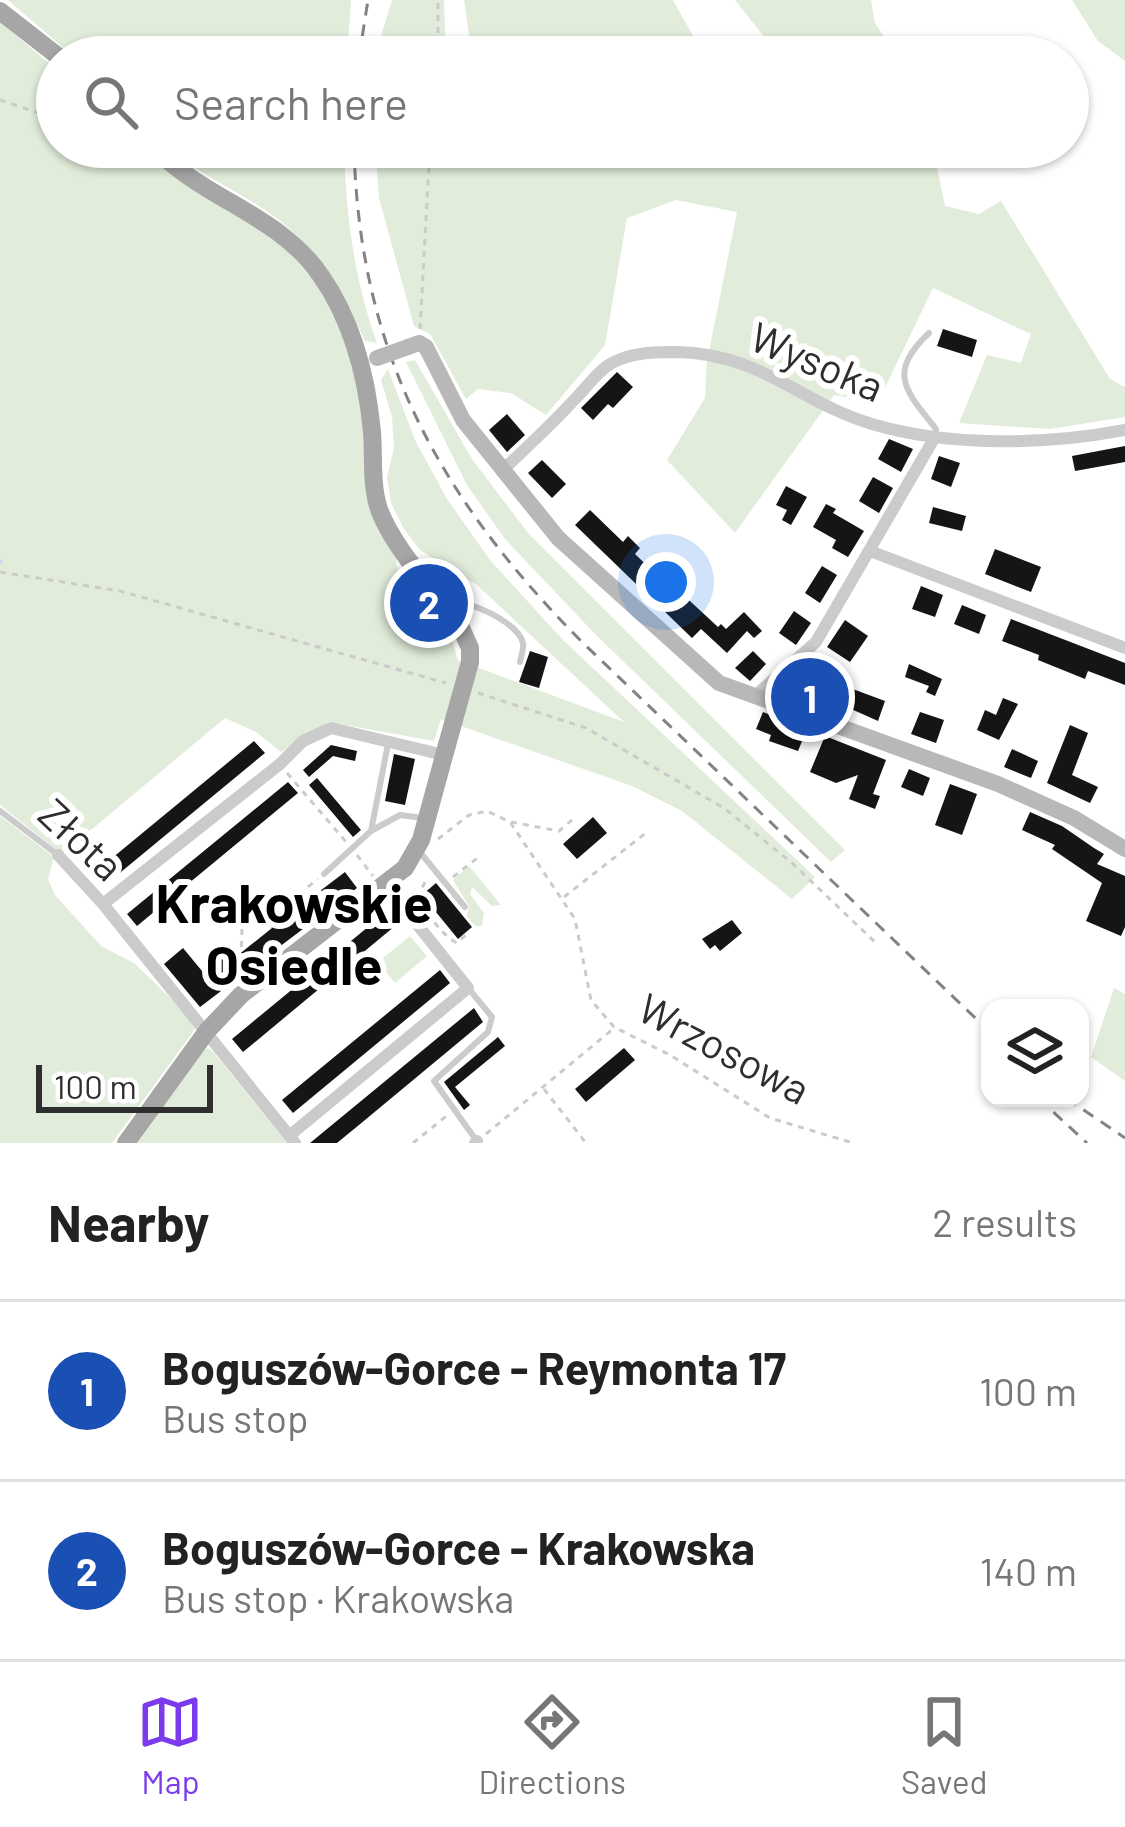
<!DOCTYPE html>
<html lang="en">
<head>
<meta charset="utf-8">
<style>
  :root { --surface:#fff; --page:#f2f2f2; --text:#222; --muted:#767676; --line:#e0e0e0; --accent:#7c3aed }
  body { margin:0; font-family:Barlow,sans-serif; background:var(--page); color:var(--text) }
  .controls { position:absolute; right:36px; bottom:36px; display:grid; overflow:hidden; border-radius:24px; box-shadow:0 3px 9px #0004 }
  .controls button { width:108px; height:108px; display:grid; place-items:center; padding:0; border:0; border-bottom:3px solid var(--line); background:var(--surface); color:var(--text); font:60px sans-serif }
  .scale { position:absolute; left:36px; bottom:30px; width:177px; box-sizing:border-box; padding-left:12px; border:6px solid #2e2e2e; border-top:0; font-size:33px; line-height:42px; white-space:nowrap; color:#2e2e2e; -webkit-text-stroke:9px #fff; paint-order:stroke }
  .you { position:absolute; left:666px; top:582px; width:42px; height:42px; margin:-30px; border:9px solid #fff; border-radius:50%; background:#1a73e8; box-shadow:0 0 0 18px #1a73e833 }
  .badge { display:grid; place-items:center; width:78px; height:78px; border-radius:50%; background:var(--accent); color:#fff; font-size:39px; font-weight:700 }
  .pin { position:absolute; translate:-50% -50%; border:6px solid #fff; box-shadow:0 3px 12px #0006 }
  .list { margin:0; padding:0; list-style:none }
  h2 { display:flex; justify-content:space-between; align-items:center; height:156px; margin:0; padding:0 48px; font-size:51px }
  h2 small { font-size:39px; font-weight:400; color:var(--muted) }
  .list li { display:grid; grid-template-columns:78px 1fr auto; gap:36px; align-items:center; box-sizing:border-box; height:180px; padding:0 48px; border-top:3px solid var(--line) }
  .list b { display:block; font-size:45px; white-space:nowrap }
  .list p { margin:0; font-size:39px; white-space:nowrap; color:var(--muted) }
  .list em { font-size:39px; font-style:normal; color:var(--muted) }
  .icon { flex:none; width:66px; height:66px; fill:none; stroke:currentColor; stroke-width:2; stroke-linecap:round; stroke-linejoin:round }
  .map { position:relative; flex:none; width:1125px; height:1143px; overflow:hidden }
  .search { position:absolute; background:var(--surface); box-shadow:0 3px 9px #0004; left:36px; right:36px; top:36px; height:132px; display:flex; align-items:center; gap:30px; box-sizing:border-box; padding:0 42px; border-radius:66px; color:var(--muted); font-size:45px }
  .sheet { height:516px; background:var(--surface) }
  nav { display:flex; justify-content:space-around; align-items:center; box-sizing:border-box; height:168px; border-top:3px solid var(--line); background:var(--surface); font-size:33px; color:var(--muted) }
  nav a { display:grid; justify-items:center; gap:6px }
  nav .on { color:var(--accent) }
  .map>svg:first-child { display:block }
  .green { fill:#e1ecda }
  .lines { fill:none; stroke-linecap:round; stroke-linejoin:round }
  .stream { stroke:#c5d7ee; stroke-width:3 }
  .building { fill:#151515 }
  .path { stroke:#cbcbcb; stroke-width:3; stroke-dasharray:6 6; stroke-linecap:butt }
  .lane { stroke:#cbcbcb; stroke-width:6 }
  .street { stroke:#cbcbcb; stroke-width:12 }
  .secondary { stroke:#b8b8b8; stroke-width:16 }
  .primary { stroke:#a6a6a6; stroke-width:18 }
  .rail { stroke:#838383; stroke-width:3; stroke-dasharray:12 9; stroke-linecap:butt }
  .secondary-bridge { stroke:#b8b8b8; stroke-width:16 }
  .primary-bridge { stroke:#a6a6a6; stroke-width:18 }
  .labels { text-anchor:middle; stroke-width:12; stroke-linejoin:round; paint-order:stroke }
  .street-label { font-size:42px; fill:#2e2e2e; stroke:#fff }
  .district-label { font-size:54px; font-weight:bold; fill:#000; stroke:#fff }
</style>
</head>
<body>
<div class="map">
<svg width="1125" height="1143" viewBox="0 0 1125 1143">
  <rect width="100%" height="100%" fill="#fff"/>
  <path class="green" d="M8,0H351L347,57H74Z
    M392,0H444L446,57H379L381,36Z
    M464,0H673L705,57H472Z
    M735,0H871L875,23L897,57H780Z
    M1072,0H1125V61L1098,41Z
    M0,22L57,70V147H143L196,192L272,233L314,281L338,323L362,390L371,510L397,552L396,566L450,635L458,660L624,722L477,585L420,550L404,529L391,503L387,477L394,448L392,417L381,380L388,369L415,440L447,499L490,560L563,640L815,877L792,899L682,811L632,786L441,719L434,741L328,722L281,752L256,732L225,718L62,854L0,805Z
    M171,147H344C346,215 354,279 377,343L365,341C337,280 314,241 256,204C226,185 196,173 171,147Z
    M375,147H952L937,167L945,206L979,214L1001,201L1110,379L1125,387V417L1050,429L959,423L987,355L1021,363L1031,334L933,288L878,402L834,395L735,533L667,460L705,398L707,361L737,212L676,200L627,218L605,345L546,415L511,393L478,389L466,399L430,334L414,326L379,198Z
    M415,360L472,459L528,533L845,850L831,862L596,635L505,539L467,485L406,362Z
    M0,816L54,857L48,879L55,895L101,946L134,963L186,1013L195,1029L112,1143H0Z
    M469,866L501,905L492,906L472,887L470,894L484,913L482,926H475L467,916L469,906L453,880Z
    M410,936L427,956L395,983L378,962Z
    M1114,988L1125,994V1081L1091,1057Z
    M208,1048L214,1053L287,1143H138L200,1052Z"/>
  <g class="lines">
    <path class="stream" d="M0,561L1,562"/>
  </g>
  <path class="building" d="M943,329L977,340L972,357L937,346Z
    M617,372L633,387L613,408L608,404L593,420L581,408Z
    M507,414L525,435L507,452L489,430Z
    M889,439L913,449L901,472L878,459Z
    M1125,446V462L1075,471L1072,456Z
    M939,456L960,463L951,487L931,479Z
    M542,460L566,484L552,498L528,473Z
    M873,477L893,488L879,513L859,501Z
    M786,486L807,497L791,525L782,520L787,510L776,505Z
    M826,504L836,509L833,513L864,531L848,557L832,548L836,540L813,527Z
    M933,507L966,516L962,531L929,523Z
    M590,510L623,542L628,536L640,548L635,554L656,574L653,577L658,582L653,587L667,599L677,589L718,627L721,624L726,629L744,612L762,631L754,638L747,631L727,653L701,629L692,638L575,525Z
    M995,549L1041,567L1031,592L985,574Z
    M822,566L837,575L820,603L805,593Z
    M921,586L943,595L935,617L912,609Z
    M962,605L986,615L979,634L954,624Z
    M794,611L811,623L796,645L779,633Z
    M1011,619L1125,663V685L1088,671L1085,679L1038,660L1039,655L1002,641Z
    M845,620L868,636L850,662L827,647Z
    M530,651L548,657L539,688L519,682Z
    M753,651L766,664L750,681L735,668Z
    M909,664L942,679L935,696L926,692L929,686L905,677Z
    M816,668L843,680L842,685L885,701L878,721L811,691Z
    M1003,698L1018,704L999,740L977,730L985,710L996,715Z
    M763,712L807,729L798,751L769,741L771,735L756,729Z
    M920,712L944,720L936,743L911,734Z
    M1070,725L1088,733L1072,775L1098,787L1090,803L1047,783Z
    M825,736L886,760L873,794L880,796L875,809L849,799L858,775L836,783L810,772Z
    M254,741L265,753L104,886L94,873Z
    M331,745L357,751L355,761L333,756L309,777L303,770Z
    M1012,749L1038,761L1031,778L1004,767Z
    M394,754L415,759L405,805L385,801Z
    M909,769L930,778L923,796L901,787Z
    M317,778L361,830L353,837L309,785Z
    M288,782L298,793L137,926L127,914Z
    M950,784L977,794L962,835L935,825Z
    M1030,812L1062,826L1094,848L1104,854L1097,864L1125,876V927L1121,936L1086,921L1102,883L1052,849L1055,845L1022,830Z
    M593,817L607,833L577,859L563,844Z
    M345,872L357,888L200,1007L164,964L183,948L202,971L227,953L232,960L272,928L269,924L285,912L287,916Z
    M436,883L472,927L458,939L422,895Z
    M391,908L401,921L243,1052L232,1039Z
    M732,920L742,933L720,951L715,945L710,949L702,939Z
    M440,970L450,983L293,1113L282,1100Z
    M474,1008L483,1022L365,1120L337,1143H310Z
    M498,1037L505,1046L455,1087L470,1105L464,1110L444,1082Z
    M624,1048L635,1060L586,1102L575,1089Z"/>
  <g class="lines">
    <path class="path" d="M438,57V0
      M0,100L57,119
      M132,147L142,153
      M420,329L430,147
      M0,572L120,591L446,683
      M478,693L586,728L724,808L792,863L877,944
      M287,773L347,843
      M511,822L559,831L573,819
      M438,839L469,815L487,811L510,822L575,919L591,1000L614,1027L670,1055L770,1118L853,1143
      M357,855L373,876
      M453,877L480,856
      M425,882L417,898C428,913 440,934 457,943L470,931
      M564,897L647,832
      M250,968L241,956L242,930C266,910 294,899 318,879
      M544,1089L586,1143
      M486,1134L613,1029
      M413,1143L449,1114"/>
    <path class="lane" d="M929,333C887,373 905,390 936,429L935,434
      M448,601C467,599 518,622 523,643C524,647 521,658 520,662
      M0,811L58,855
      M371,831L400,815L423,818
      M419,851L465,907
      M324,874L371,831L388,744
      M468,988L492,1017L488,1032L434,1081L476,1140"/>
    <path class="street" d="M503,470C527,447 552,424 575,399C586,388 600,368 614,362C634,352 656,352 677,352C763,354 798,402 872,424C949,447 1047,445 1125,430
      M870,551L1125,648
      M755,696L816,642L935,437
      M58,855L103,904L295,1143
      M103,904L280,764L303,741L331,728L444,755
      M289,1136L468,988L385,884
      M475,1143L477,1141"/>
    <path class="secondary" d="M408,347L419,343L426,347L463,420L558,538L719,683L998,784L1074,818L1125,849"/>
    <path class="primary" d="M0,11L59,57
      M154,147C205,201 278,213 321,276C353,322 367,378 372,432C374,457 371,482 378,506C390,545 437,594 461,628L470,648V662
      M126,1143L207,1031L241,995L405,868L421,840L447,745"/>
    <path class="rail" d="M359,57L368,0
      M354,147C359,353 440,499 582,642L990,1032
      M1038,1098L1087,1143
      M1066,1098L1125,1138"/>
    <path class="secondary-bridge" d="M377,358L408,347"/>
    <path class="primary-bridge" d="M447,745L470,662"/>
  </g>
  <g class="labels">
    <g class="street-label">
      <text transform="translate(817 362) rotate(23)" y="15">Wysoka</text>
      <text transform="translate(81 840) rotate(43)" y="15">Złota</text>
      <text transform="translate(724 1049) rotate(28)" y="15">Wrzosowa</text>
    </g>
    <g class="district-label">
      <text x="294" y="923">Krakowskie<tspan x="294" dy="62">Osiedle</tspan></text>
    </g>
  </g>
</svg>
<div class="controls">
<button><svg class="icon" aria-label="layers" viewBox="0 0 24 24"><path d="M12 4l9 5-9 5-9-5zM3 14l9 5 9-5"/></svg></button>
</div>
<div class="scale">100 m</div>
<div class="you"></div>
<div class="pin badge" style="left:810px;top:697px;background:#1a4fb4">1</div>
<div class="pin badge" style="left:429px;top:603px;background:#1a4fb4">2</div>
<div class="search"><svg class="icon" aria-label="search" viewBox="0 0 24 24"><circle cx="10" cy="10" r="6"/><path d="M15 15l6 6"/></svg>Search here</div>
</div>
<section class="sheet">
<h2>Nearby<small>2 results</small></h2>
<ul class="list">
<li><span class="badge" style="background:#1a4fb4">1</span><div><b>Boguszów-Gorce - Reymonta 17</b><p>Bus stop</p></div><em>100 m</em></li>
<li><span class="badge" style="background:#1a4fb4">2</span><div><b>Boguszów-Gorce - Krakowska</b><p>Bus stop · Krakowska</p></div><em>140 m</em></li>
</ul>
</section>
<nav>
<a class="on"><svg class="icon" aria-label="map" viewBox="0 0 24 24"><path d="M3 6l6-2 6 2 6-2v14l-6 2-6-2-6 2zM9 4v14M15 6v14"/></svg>Map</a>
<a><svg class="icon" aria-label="directions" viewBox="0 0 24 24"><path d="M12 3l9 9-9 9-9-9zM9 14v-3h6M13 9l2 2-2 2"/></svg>Directions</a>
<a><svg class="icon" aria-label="saved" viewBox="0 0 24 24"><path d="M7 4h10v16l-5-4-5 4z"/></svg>Saved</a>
</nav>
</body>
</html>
